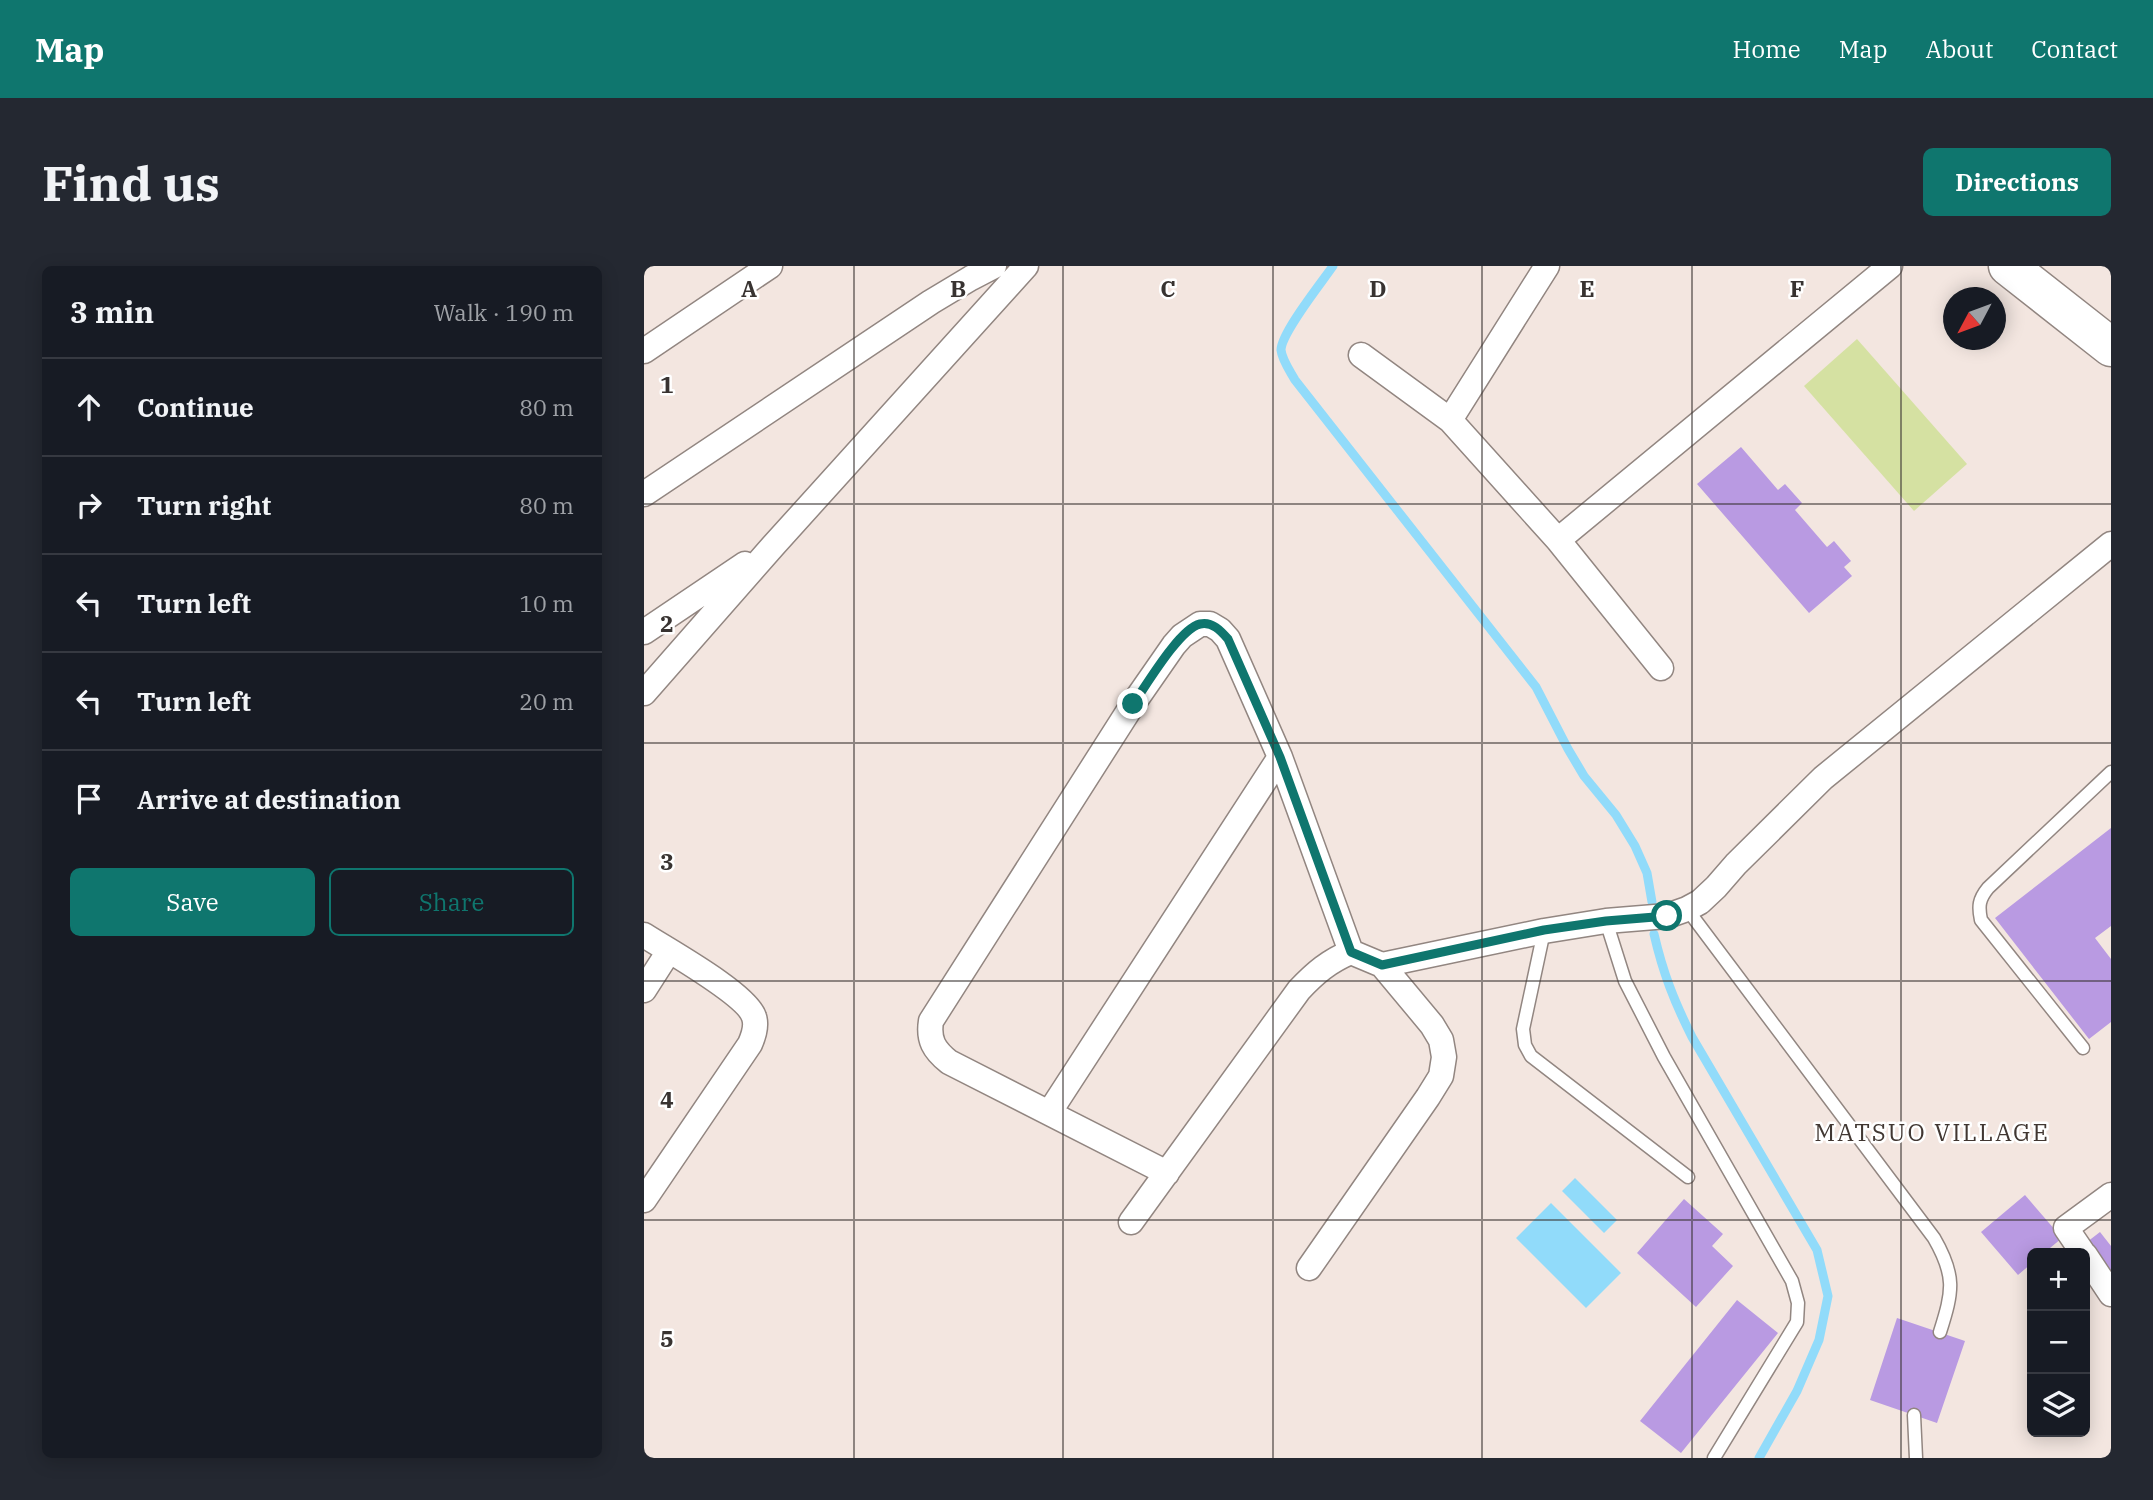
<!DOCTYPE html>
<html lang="en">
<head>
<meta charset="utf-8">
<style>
  :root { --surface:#171b24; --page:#242831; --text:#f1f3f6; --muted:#9ea1a6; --line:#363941; --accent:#0f766e }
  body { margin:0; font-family:"IBM Plex Serif",serif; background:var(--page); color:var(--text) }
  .controls { position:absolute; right:21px; bottom:21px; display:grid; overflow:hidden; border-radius:10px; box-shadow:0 4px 18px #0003 }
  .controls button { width:63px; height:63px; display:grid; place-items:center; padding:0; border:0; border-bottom:2px solid var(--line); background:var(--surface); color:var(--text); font:35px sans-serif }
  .compass { position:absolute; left:1299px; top:21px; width:63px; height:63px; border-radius:50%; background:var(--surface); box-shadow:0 4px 18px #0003; rotate:229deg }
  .stop { position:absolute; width:21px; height:21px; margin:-16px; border:5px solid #0f766e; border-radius:50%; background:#fff }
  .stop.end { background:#0f766e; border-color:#fff; box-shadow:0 2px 7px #0008 }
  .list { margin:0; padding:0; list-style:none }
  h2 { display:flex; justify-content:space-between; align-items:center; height:91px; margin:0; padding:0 28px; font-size:30px }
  h2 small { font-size:23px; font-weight:400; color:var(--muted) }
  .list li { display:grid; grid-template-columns:46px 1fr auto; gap:21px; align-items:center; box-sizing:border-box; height:98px; padding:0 28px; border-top:2px solid var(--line) }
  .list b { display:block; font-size:26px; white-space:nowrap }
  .list em { font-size:23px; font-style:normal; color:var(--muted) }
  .actions { display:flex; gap:14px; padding:21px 28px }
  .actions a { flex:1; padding:16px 0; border:2px solid var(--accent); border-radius:10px; text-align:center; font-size:24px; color:var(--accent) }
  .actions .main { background:var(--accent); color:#fff }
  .icon { flex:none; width:38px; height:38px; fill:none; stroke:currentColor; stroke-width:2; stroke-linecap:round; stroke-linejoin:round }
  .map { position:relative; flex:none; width:1467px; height:1192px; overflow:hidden; border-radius:10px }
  header { display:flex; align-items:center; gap:42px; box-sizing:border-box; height:98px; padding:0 35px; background:var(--accent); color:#fff }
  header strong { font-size:33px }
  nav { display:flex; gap:38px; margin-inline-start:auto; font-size:24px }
  .intro { display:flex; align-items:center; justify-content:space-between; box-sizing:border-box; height:168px; padding:0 42px }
  h1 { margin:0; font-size:49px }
  .button { padding:18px 32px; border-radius:10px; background:var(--accent); color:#fff; font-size:24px; font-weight:700 }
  main { display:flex; gap:42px; padding:0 42px }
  aside { flex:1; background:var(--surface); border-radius:10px; box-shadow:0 4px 18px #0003 }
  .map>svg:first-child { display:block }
  .green { fill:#d5e1a2 }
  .water { fill:#91dbfa }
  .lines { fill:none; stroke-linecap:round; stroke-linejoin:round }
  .stream { stroke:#91dbfa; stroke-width:9 }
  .building { fill:#b99ae2 }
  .service-casing { stroke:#928681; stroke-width:15 }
  .minor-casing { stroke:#928681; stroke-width:27 }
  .primary-casing { stroke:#928681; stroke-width:41 }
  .service { stroke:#fff; stroke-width:12 }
  .minor { stroke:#fff; stroke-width:24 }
  .primary { stroke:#fff; stroke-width:38 }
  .route { stroke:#0f766e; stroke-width:9 }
  .grid { fill:none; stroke:#383331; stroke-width:2; stroke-opacity:0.55 }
  .labels { text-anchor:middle; stroke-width:5; stroke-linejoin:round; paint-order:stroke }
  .neighbourhood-label { font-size:24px; letter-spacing:2px; fill:#413732; stroke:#fff }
  .grid-label { font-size:23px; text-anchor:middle; font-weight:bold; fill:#383331; stroke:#fff; stroke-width:5; stroke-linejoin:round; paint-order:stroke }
</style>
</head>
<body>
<header>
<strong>Map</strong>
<nav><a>Home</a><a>Map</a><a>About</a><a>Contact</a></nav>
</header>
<div class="intro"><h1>Find us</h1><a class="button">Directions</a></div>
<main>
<aside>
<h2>3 min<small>Walk · 190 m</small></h2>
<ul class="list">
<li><svg class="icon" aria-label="ahead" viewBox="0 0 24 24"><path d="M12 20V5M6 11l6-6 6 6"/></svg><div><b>Continue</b></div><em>80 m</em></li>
<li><svg class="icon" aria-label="right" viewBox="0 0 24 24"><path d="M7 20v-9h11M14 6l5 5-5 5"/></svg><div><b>Turn right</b></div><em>80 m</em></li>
<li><svg class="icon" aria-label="left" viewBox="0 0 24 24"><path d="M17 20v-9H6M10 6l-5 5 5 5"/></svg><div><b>Turn left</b></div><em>10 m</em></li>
<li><svg class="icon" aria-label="left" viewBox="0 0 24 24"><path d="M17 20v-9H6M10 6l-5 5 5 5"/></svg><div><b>Turn left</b></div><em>20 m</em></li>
<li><svg class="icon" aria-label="arrive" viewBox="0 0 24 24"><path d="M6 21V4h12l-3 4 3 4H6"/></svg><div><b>Arrive at destination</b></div></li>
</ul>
<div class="actions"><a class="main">Save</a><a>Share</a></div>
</aside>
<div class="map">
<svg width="1467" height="1192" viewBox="0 0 1467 1192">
  <rect width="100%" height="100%" fill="#f3e6e0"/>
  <path class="green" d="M1213,73L1323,198L1270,245L1160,120Z"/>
  <path class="water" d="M931,912L973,954L960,967L918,925Z
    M907,937L977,1007L942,1042L872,972Z"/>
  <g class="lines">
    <path class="stream" d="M689,0C678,16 637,67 637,84C638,94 646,105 651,114L892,421L924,483L940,510L972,549L991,580L1003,607L1008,636
      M1010,668C1019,707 1030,735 1048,771L1173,984L1184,1030L1175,1074L1153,1125L1115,1192"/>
  </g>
  <path class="building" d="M1097,181L1134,224L1141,218L1158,237L1151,244L1183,281L1190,275L1207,295L1200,301L1208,310L1165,347L1053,218Z
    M1467,562V660L1451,672L1467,693V756L1445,773L1351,652Z
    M1381,929L1418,972L1400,987H1388V997L1374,1009L1337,966Z
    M1040,933L1079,968L1068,980L1089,1000L1052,1041L993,987Z
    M1456,966L1467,980V1008L1443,976Z
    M1093,1034L1134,1067L1037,1187L996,1155Z
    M1253,1052L1321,1075L1293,1157L1226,1134Z"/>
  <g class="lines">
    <defs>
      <path id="service" d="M1043,643L1290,972C1312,1010 1309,1025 1296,1066
        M962,655L981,715L1020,791L1148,1015L1154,1037L1153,1056L1070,1192
        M900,665L879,763L881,779L887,790L1044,911
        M1439,782L1337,654C1334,640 1335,633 1344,622L1467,506
        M1270,1149L1272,1192"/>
      <path id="minor" d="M0,85L126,0
        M717,89L806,154L914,274L1017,402
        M806,154L903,0
        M0,228L287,36L327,12L350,0
        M914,274L1246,0
        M0,366L101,298
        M0,427L129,280L382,0
        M0,669C23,684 103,728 110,751C113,760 110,769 106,778L0,934
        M738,699L900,665L962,655L1023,650L1043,643L1056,636L1072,621L1092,598L1179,512L1467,278
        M0,724L25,685
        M405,847L636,491
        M523,907L305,796C290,784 284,774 287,755L489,438L530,379L538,370L556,358H566L576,364L584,373L636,491L707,686
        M487,956L655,724C671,707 685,695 707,686L738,699L788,759L797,774L800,791L797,810L784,831L665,1002
        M1439,987L1422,962L1467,929
        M1441,989L1467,1028"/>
      <path id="primary" d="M1364,0L1467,81"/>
    </defs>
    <use href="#service" class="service-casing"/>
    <use href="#minor" class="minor-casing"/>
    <use href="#primary" class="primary-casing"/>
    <use href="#service" class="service"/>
    <use href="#minor" class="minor"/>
    <use href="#primary" class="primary"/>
  </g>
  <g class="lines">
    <path class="route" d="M489,438C502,420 535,363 556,358C568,355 577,365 584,373L636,491L707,686L738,699L900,664L962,655L1023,650"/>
  </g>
  <path class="grid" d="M210,0V1192M419,0V1192M629,0V1192M838,0V1192M1048,0V1192M1257,0V1192M0,238H1467M0,477H1467M0,715H1467M0,954H1467"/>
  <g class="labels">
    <g class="neighbourhood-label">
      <text x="1288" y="875">MATSUO VILLAGE</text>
    </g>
  </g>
  <g class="grid-label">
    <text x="105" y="31">A</text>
    <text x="314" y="31">B</text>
    <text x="524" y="31">C</text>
    <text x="734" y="31">D</text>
    <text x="943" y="31">E</text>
    <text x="1153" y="31">F</text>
    <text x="23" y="127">1</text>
    <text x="23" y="366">2</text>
    <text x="23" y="604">3</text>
    <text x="23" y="842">4</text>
    <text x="23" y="1081">5</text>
  </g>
</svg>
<div class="controls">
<button>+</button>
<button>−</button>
<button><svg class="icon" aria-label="layers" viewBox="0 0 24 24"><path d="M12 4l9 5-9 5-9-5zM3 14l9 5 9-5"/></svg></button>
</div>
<svg class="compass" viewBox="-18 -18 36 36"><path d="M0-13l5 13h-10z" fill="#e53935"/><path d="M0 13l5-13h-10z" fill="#9ea1a6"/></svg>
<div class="stop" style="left:1023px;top:650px"></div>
<div class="stop end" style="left:489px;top:438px"></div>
</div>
</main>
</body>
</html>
